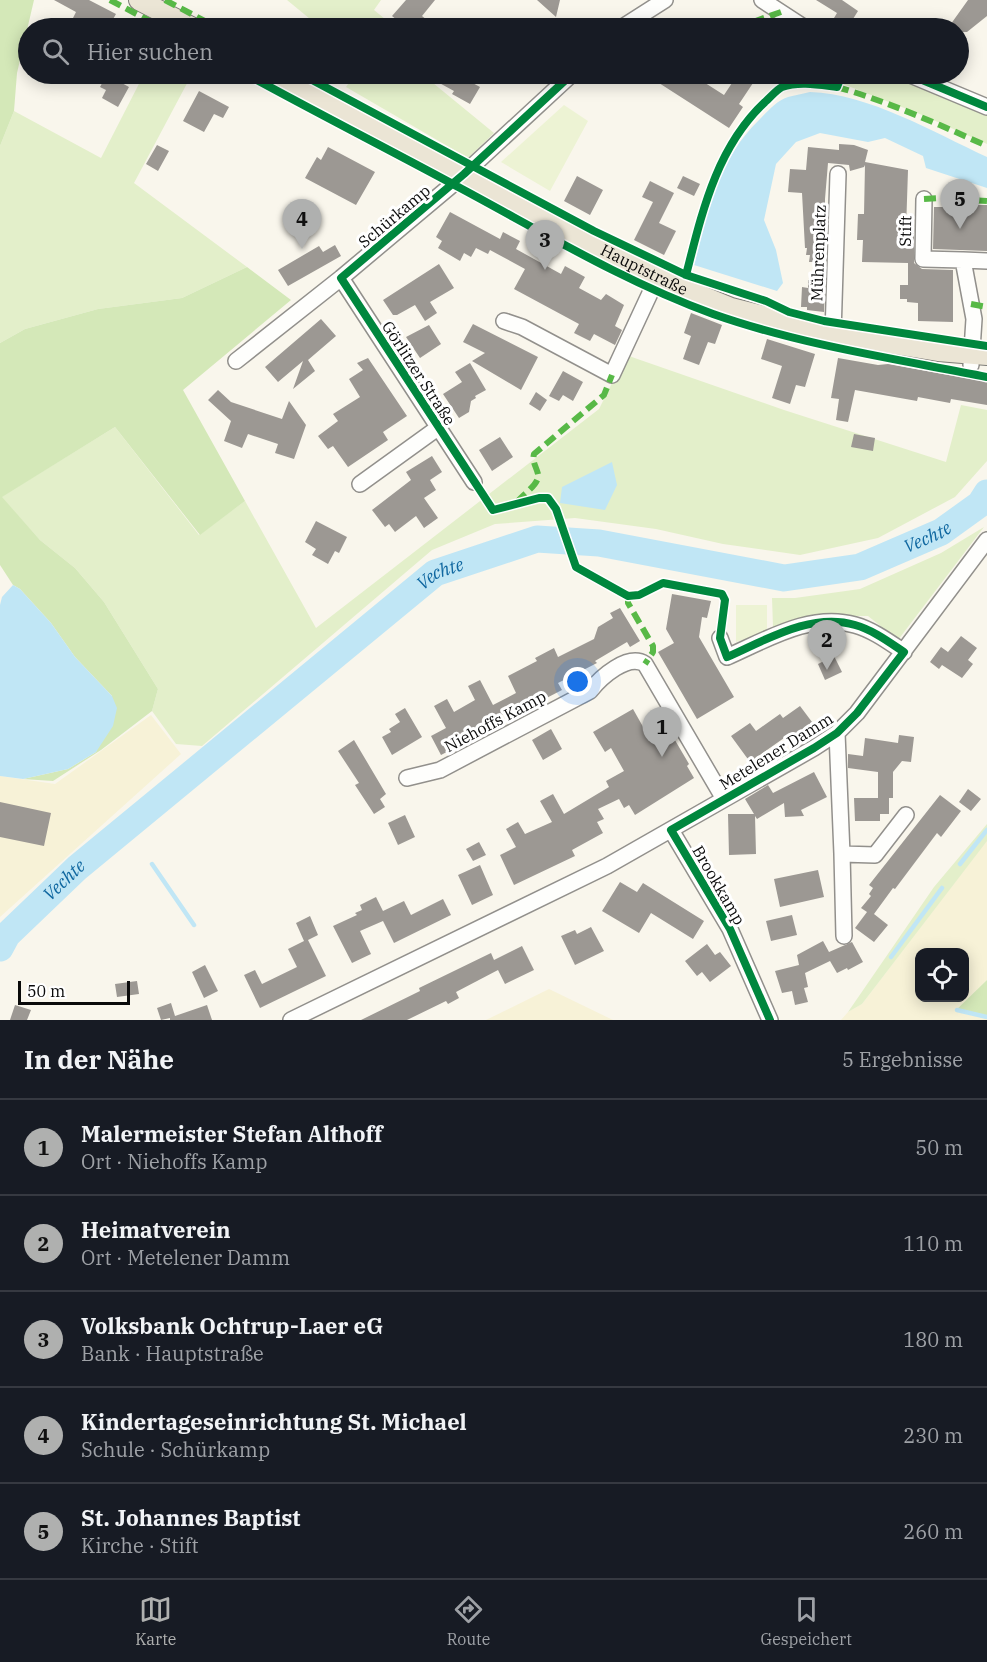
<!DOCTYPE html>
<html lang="de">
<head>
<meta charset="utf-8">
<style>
  :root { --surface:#171b24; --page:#20242c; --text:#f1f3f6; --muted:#9ea1a6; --line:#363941; --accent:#afb0af }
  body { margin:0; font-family:"IBM Plex Serif",serif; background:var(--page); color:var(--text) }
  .controls { position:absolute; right:18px; bottom:18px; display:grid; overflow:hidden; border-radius:12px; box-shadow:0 3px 15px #0003 }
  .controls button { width:54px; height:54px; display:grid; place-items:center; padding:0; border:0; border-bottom:2px solid var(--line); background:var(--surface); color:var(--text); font:30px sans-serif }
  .scale { position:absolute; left:18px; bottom:15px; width:112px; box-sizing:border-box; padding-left:6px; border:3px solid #0a0a0a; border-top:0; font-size:16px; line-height:21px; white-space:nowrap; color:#0a0a0a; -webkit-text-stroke:4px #fff; paint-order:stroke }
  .you { position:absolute; left:578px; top:682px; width:21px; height:21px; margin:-15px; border:4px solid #fff; border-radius:50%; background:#1a73e8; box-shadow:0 0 0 9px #1a73e833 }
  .badge { display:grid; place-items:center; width:39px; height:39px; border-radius:50%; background:var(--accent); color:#111; font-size:20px; font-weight:700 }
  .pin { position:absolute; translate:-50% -50px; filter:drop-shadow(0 2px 3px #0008) }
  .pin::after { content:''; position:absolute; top:32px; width:21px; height:18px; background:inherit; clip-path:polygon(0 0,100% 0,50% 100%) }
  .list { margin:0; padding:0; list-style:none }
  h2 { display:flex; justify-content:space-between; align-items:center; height:78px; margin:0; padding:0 24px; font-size:26px }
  h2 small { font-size:20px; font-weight:400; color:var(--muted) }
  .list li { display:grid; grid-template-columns:39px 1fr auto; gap:18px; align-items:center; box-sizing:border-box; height:96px; padding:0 24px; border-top:2px solid var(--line) }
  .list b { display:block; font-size:22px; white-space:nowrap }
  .list p { margin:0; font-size:20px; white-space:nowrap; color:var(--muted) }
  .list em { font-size:20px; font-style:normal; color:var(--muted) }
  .icon { flex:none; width:33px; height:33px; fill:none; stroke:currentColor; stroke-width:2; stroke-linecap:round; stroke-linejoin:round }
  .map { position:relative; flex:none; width:987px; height:1020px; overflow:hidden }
  .search { position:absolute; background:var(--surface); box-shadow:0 3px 15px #0003; left:18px; right:18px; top:18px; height:66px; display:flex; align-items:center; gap:15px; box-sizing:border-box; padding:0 21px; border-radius:33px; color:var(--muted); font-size:22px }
  .sheet { height:558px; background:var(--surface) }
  nav { display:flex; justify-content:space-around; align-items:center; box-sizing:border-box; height:84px; border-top:2px solid var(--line); background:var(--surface); font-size:16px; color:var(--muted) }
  nav a { display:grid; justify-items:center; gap:3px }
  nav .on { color:var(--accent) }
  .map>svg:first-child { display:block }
  .farmland { fill:#f7f2d7; fill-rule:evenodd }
  .green { fill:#e3efca }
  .forest { fill:#d4e8b8 }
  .pitch { fill:#edf3d4 }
  .water { fill:#c0e6f5 }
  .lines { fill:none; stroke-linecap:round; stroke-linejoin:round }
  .stream { stroke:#c0e6f5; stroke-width:4.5 }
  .river { stroke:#c0e6f5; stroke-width:27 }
  .building { fill:#9c9893 }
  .minor-casing { stroke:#92908c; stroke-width:18 }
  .major-casing { stroke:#7f7e79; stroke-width:22 }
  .minor { stroke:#fefefc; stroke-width:15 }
  .major { stroke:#ebe5d5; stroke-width:20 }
  .quiet { stroke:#58b947; stroke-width:6; stroke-dasharray:12 6; stroke-linecap:butt }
  .cycleway-casing { stroke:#fff; stroke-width:11 }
  .cycleway { stroke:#00873e; stroke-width:8 }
  .labels { text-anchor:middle; stroke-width:6; stroke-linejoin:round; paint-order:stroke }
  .street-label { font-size:16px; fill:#0a0a0a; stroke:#fff }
  .water-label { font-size:18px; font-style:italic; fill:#0f67a0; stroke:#fff }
</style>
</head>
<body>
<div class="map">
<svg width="987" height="1020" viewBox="0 0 987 1020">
  <rect width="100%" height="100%" fill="#f9f6ec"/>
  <path class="farmland" d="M151,715L181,754L0,917V776L55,784Z
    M987,840V980L957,1009L987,1018V1020H841L848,1012L862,1004ZM920,952H964V998H920Z
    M549,989L613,1020H486Z"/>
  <path class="green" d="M287,0H381L374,10L396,28H321Z
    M144,74H192L134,183L247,267L182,298L98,309L25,329L0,343V146L14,111L101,158Z
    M355,74H422L494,133L468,158L346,87Z
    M847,74H895L934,88L987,112V144L922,115L843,84Z
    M626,355L784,410L946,462L961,405L987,410V461L955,497L878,538L800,555L723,544L656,529L575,518L495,524L432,550L202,746L176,744L152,711L158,689L104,602L75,568L40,540L1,497L115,427L199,535L245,501L316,628L599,409Z
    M984,527L898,640L868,616H836L773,627L772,598H795L860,589L941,553Z
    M987,824V841L862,1004L848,1012L934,887Z"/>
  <path class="forest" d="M0,0H34L17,73L14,111L0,146Z
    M247,267L291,300L183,390L245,501L200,535L115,427L2,497L40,540L75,568L104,602L158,689L152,711L101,750L53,781L23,779L68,769L96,752L112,696L75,657L51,623L20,589L13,585L0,565V343L25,329L98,309L182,298Z
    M987,980V1018L957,1009Z"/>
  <path class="pitch" d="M564,105L588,121L550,191L501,162Z
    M736,605H767V633L736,642Z"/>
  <path class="water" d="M810,92C869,94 933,132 987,157V188L926,168L923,156L885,138L868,142L820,133L796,142L776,164L764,220L776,250L783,283L777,291L694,265C708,211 717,161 759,120C767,112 776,101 788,97C795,95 803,94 810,92Z
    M612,462L617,485L605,510L560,503L562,487Z
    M13,585L20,589L51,623L75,657L112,696L117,708L113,726L96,752L68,769L23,779L0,776V605L2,597Z"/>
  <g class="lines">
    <path class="stream" d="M152,864L194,925
      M960,864L987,830
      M891,957L942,888
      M957,1010L987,1017"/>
    <path class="river" id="s1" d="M0,948L7,935L77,868L435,573L537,539L599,543L784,578L860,567L941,532L980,504L987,493"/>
  </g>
  <path class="building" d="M54,0H89L116,14L108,28H102L92,23L89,28H68L76,12Z
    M406,0H435L422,16L437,28H407L392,16Z
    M537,0H560L556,17Z
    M816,0H842L858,11L848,27L834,18L837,13Z
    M968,0H987V16L967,32H962L959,28H948Z
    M107,74H125L120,82L129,87L118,107L102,98L106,90L100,87Z
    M423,74H456L480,87L470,104L452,94L454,91Z
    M645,74H691L724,95L738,74H759L739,104L743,107L729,128Z
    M199,91L229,107L223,118L214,114L204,132L183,121Z
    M839,144L854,145L868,150L865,162L908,170L906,230H914V263L922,269L953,270V322L918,321V303L907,302V299H900V285H908V263L862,262L863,240H857L858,214H864L865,165L864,167L850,171L849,165L828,163L825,199V262H809L810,255H806L807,248H805L802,193L788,192L790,169L806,170L808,147L839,150Z
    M157,145L169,151L158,171L146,164Z
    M328,147L375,172L356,205L305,178L317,157L321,160Z
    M577,176L603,190L590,215L564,201Z
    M683,176L700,184L694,196L677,188Z
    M650,181L674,193L659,223L676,231L664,255L634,240L653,202L642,197Z
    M953,205H987V251L933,249L934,207H951Z
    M450,212L500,239L503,232L520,241L516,249L561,274L565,266L585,277L579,288L601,300L606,294L624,305L615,326L622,330L615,345L594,334L590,341L574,333L579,324L514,289L525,269L490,250L488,254L476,248L471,257L464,253L460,261L438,248L442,241L436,237Z
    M335,245L341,256L288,286L278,270L319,246L323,252Z
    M439,264L454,288L430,302L437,313L425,321L415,305L397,315H393L383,300Z
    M808,280L825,281L824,312L807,310V307H801L802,287L808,288Z
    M691,313L722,325L715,344L708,342L699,365L683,359L691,336L684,333Z
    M321,319L336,336L308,360L315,371L293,389L303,361L278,382L265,367Z
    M473,324L538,357L521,390L472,361L485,353L463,342Z
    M429,325L441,344L420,358L406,337Z
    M767,339L815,354L805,387L796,385L790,404L772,398L782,366L761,359Z
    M368,358L407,416L383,432L388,440L348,467L333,446L328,449L318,436L338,421L333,414L360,397L349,379L363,370L357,363Z
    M838,358L878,365L888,364L987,382V405L951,399L950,403L918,397L917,401L855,390L848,422L836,420L839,399L831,398Z
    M470,363L486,390L475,396L476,398L471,401L469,412L459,418L443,394L462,382L455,372Z
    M563,371L583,382L573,401L563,395L559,401L549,396Z
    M218,390L231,402L282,419L289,401L306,425L294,459L275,453L278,444L248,434L242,448L224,441L231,421L208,400Z
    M536,392L547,400L540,411L529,404Z
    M854,434L875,438L873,451L851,447Z
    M500,437L513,457L492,471L479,450Z
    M432,456L442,472L430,480L436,490L424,498L438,518L424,528L416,516L395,532L389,524L385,527L372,510L411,480L406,472Z
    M316,521L347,537L339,553L335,551L328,564L312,555L316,549L305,542Z
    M672,594L711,601L707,618L702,617L699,637L734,697L697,719L658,652L674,643L666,629Z
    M620,608L640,641L630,647L627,642L595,661L597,663L558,683L562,690L531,706L532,708L512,718L509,711L458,738L462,744L441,755L431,736L446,728L434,706L447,699L454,712L475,700L468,686L480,680L493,705L516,693L508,676L537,661L535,658L554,648L558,657L594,639L598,627L613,618L610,613Z
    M961,636L977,648L968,660L973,664L962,678L942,665L939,669L930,662L941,647L948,652Z
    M834,656L842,672L825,680L818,664Z
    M800,706L812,722L787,741L784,738L750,762L731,736L750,723L756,731L780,714L783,718Z
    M405,708L422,737L392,755L382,737L391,732L389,729L400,722L395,714Z
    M633,709L651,741L669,730L689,764L687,766L694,778L635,815L629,805L624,808L619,799L598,809L604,819L597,822L603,833L572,850L575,856L514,885L500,855L516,847L506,829L518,822L525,834L552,822L540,801L553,794L564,814L609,787L606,781L624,771L611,748L605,752L593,732Z
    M551,729L562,749L543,760L532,740Z
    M899,735L914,737L911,762L902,761L893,772V798H889V814H880V821H855L854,798H878V772L848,768V754L863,756L865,738L898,743Z
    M354,740L386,794L380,799L385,807L374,814L355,785L359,783L338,751Z
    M814,772L827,797L801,810L804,816L785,817L784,803L757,819L755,816L756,854L729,855L728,814H754L745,799L768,785L773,793Z
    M968,789L981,799L971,811L959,802Z
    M940,795L961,811L941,837L937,833L895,889L893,888L874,914L888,925L874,942L855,928L867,912L861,908L871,896L869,894L873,888L869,885Z
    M0,802L51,813L44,846L0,837Z
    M405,815L415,837L398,845L388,823Z
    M479,842L486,855L473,861L466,849Z
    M480,865L493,895L472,905L458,875Z
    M818,870L824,897L780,907L774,879Z
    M620,882L637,892L643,883L704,921L693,939L651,913L639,933L602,911Z
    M376,897L383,911L404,901L411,915L443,899L451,915L394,943L383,921L360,931L371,954L352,963L333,926L357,915L355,913L362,910L360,905Z
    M792,915L797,935L771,941L766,921Z
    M310,916L318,935L308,940L326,976L260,1008L244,975L255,970L262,984L297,967L288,949L306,940L304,941L296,923Z
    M591,927L604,951L575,965L561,936L575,930L577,934Z
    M823,941L829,952L852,942L863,962L848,970L847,968L837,973L830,961L805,973L808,987L804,988L808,1002L795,1005L792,991L782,993L775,971L799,965L797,955Z
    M707,944L715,955L720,952L731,966L710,982L702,972L697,976L685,961Z
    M522,946L534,970L505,984L498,970L456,992L459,998L448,1004L446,1001L407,1020H361L420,991L419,988L491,953L494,960Z
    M205,965L218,991L204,998L192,972Z
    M137,981L139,994L117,997L115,984Z
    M171,1003L175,1016L207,1005L212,1020H170V1018L161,1020L157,1008Z
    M15,1005L31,1010L27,1020H10Z"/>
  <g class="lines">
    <defs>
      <path id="minor" d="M762,0L805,28
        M621,28L665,0
        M908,74L987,107
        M924,199L923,259L963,260
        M341,278L474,482
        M504,321L522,327L612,375L658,276
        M833,334L838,174
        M236,361L341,278L453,184L572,74
        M971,365L974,319L963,260L987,261
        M360,484L439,427
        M720,638L727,657C766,640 811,612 855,625C873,630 889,642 904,652
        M837,733L842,854L875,855L906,815
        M407,778L440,770L590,691C601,677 628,653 645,664L724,799
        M671,830L730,929L770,1020
        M842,854L844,936
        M291,1020L607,866L814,748L837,733L857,713L987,540"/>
      <g id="major">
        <path d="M139,0L193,28"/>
        <path id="s2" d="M277,74L603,249L682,288L731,308L833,334L938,351L987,355"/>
      </g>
    </defs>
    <use href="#minor" class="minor-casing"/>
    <use href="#major" class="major-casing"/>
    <use href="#minor" class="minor"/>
    <use href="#major" class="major"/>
    <path class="quiet" d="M110,0L163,28
      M165,0L218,28
      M628,24L635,28
      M736,28L781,12
      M837,87C889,102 938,124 987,146
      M924,199L941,198L987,201
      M971,304L987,307
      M517,502C523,494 540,484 538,474C536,466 532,462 534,454L604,395L612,375
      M628,596V603L653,646V652L645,664"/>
    <defs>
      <path id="cycleway" d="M246,74C317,113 390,150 462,189C544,233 625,282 713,314C801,345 896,359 987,377
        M301,74L594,231L686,275L766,301L789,312L824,321L987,346
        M572,74L464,174L341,278L493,510L539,498H548L556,509L576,567L628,596L639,595L663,583L722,594L725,600L720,638L727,657C766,640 811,612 855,625C873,630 889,642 904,652L857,713L837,733L814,748L671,830L730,929L770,1020
        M908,74L987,107
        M686,275C702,213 716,148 765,102C770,98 776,90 782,87C799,81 820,85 837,87L842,74"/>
    </defs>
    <use href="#cycleway" class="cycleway-casing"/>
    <use href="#cycleway" class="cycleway"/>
  </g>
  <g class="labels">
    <g class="street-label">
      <text transform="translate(394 216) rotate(-40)" y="6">Schürkamp</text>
      <text transform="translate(905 231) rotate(-89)" y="6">Stift</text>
      <text transform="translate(818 253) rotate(-88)" y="6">Mührenplatz</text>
      <text dy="6" stroke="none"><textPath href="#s2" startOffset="416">Hauptstraße</textPath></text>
      <text transform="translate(419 373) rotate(57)" y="6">Görlitzer Straße</text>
      <text transform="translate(495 721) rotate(-28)" y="6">Niehoffs Kamp</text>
      <text transform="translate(776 751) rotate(-32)" y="6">Metelener Damm</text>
      <text transform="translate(719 885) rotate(60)" y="6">Brookkamp</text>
    </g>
    <g class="water-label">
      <text dy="6" stroke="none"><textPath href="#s1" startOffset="1084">Vechte</textPath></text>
      <text dy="6" stroke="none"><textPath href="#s1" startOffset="580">Vechte</textPath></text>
      <text dy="6" stroke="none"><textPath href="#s1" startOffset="94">Vechte</textPath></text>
    </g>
  </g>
</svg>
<div class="controls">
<button><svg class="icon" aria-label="locate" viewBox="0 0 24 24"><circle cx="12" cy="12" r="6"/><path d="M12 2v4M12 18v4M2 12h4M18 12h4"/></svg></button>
</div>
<div class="scale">50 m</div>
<div class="you"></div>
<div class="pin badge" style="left:662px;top:757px">1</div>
<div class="pin badge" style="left:827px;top:670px">2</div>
<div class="pin badge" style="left:545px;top:270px">3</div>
<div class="pin badge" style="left:302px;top:249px">4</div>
<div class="pin badge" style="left:960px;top:229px">5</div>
<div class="search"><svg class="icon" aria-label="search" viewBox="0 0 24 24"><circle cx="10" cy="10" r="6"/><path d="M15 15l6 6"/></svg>Hier suchen</div>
</div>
<section class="sheet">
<h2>In der Nähe<small>5 Ergebnisse</small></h2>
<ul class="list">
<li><span class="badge">1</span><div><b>Malermeister Stefan Althoff</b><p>Ort · Niehoffs Kamp</p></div><em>50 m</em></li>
<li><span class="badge">2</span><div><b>Heimatverein</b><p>Ort · Metelener Damm</p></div><em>110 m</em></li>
<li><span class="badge">3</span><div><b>Volksbank Ochtrup-Laer eG</b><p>Bank · Hauptstraße</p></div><em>180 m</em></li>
<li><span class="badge">4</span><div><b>Kindertageseinrichtung St. Michael</b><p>Schule · Schürkamp</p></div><em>230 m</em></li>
<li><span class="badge">5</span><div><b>St. Johannes Baptist</b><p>Kirche · Stift</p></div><em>260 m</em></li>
</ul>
</section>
<nav>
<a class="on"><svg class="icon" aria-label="map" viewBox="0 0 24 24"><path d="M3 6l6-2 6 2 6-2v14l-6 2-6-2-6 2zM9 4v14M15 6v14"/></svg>Karte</a>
<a><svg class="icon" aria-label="directions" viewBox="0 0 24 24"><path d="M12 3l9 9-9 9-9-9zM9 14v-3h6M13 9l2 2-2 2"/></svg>Route</a>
<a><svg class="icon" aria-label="saved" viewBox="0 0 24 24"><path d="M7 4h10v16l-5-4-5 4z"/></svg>Gespeichert</a>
</nav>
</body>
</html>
